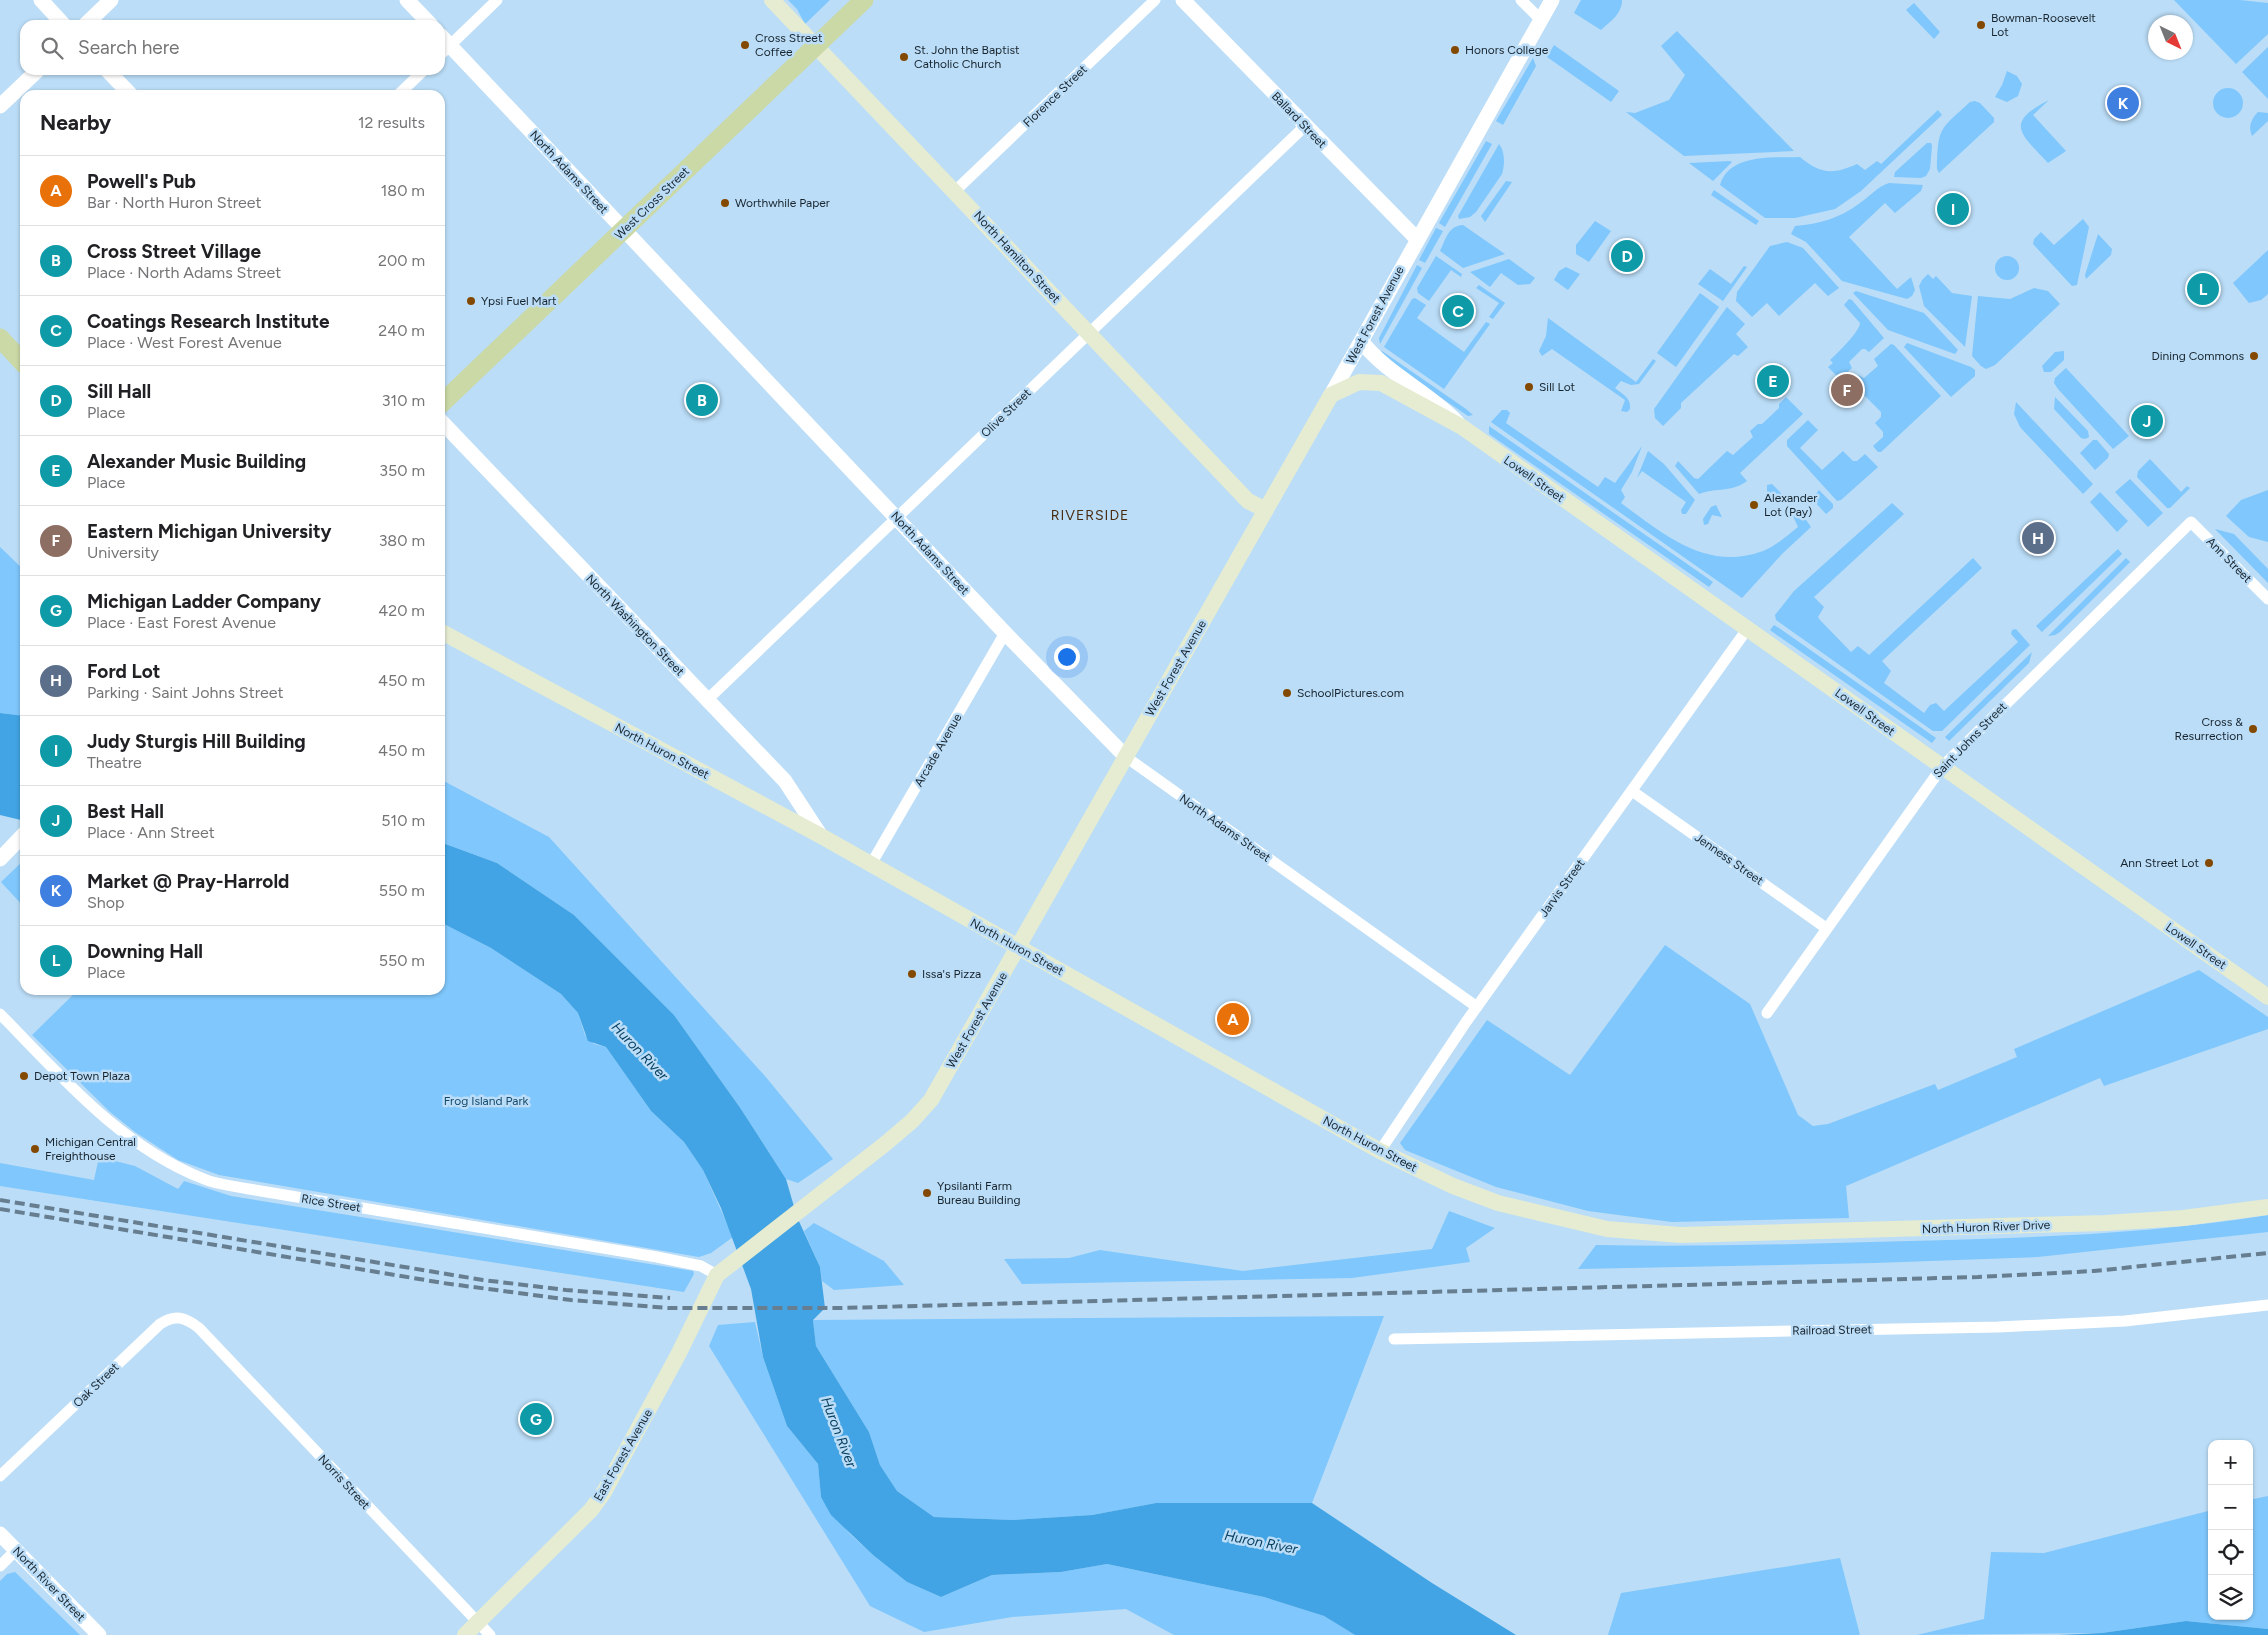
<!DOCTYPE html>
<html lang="en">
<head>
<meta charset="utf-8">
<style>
  :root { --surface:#fff; --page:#f6f6f6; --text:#202124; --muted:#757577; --line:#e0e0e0; --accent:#db2777 }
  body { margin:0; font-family:Figtree,sans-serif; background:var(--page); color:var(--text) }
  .controls { position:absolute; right:15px; bottom:15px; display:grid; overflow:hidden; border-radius:10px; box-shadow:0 1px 4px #0004 }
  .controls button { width:45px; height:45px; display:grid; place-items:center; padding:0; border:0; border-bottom:1px solid var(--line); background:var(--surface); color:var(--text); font:25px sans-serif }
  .compass { position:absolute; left:2148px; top:15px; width:45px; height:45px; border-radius:50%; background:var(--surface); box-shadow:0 1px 4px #0004; rotate:137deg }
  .you { position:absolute; left:1066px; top:656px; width:18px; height:18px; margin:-12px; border:4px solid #fff; border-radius:50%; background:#1a73e8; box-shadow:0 0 0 8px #1a73e833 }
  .badge { display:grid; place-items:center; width:32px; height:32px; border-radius:50%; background:var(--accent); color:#fff; font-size:16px; font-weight:700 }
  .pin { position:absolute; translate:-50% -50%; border:2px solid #fff; box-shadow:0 1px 5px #0006 }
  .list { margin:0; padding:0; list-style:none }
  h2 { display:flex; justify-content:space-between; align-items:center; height:65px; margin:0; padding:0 20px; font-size:21px }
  h2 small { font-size:16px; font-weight:400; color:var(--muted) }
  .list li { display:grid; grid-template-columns:32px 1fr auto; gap:15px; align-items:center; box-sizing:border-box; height:70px; padding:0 20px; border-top:1px solid var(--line) }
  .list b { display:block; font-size:19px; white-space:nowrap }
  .list p { margin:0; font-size:16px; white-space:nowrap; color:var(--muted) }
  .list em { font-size:16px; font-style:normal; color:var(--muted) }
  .icon { flex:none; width:28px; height:28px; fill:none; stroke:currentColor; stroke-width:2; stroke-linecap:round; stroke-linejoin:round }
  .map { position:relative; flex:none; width:2268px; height:1635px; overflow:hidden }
  .search { position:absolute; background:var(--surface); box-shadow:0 1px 4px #0004; left:20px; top:20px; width:425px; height:55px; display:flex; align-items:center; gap:12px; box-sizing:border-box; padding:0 18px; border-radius:15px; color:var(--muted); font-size:19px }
  .panel { position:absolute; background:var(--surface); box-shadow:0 1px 4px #0004; left:20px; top:90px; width:425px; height:905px; border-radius:15px }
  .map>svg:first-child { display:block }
  .green { fill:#7fc7fc }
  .water { fill:#42a4e4 }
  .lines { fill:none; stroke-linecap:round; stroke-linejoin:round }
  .minor { stroke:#fff; stroke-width:11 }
  .tertiary { stroke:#fff; stroke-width:15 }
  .secondary { stroke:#e5ecd2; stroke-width:16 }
  .primary { stroke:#cbd9a6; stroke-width:19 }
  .rail { stroke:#677e90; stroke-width:4; stroke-dasharray:10 5; stroke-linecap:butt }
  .poi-dot { fill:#844900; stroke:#bbddf7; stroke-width:2 }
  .labels { text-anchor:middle; stroke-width:5; stroke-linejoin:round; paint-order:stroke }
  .poi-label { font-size:12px; fill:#17242e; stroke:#bbddf7; text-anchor:start }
  .street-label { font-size:12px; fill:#17242e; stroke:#bbddf7 }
  .park-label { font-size:12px; fill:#164a6b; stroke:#bbddf7 }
  .neighbourhood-label { font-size:14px; letter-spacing:1px; fill:#492b0f; stroke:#bbddf7 }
  .water-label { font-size:14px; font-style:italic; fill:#094060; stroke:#bbddf7 }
</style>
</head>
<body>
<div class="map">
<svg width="2268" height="1635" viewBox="0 0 2268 1635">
  <rect width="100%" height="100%" fill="#bbddf7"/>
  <path class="green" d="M788,0H830L805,24L797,9Z
    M1581,0H1622C1622,14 1611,21 1601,30L1574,13Z
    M2174,0H2240L2268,3V34L2236,64Z
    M1914,3L1940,32L1934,39L1906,10Z
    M1677,31L1794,151L1684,156L1626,112L1635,113L1669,100L1685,75L1661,46Z
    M1554,45L1619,91L1611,102L1547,57Z
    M2268,47V99L2242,72Z
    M1533,58L1536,66L1503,125L1496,121Z
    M2007,71L2017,76L2022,84L2018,96L2007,102L1995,97L2002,85Z
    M2213 103a15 15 0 1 1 30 0a15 15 0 1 1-30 0Z
    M2049,100L2033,115L2066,151L2048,163C2020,133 2004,123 2049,100Z
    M1975,101L1980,103L1994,118V122L1939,173L1937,169C1938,126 1940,130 1970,102Z
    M1938,110L1942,115L1861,191L1835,209L1795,218H1765L1720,185C1729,153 1774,158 1800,157C1820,174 1833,175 1857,164L1865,170L1877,161L1881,164Z
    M2258,112L2268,113V121L2252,136C2248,127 2251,119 2258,112Z
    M1486,141L1492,144L1445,227L1439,223Z
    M1927,143H1931L1932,146L1930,169L1926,176L1921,178L1894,177L1895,172Z
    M1499,144C1505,151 1505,165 1502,174L1476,212L1470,217L1459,219L1458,216Z
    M1730,161L1732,162L1713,181L1689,163Z
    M1506,181L1512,182L1485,222L1481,216Z
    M1889,183L1923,185L1921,191L1895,213L1885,203L1849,237L1897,289L1911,277L1915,290L1912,296L1907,299L1842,281L1806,242L1791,234L1795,226C1820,224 1840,218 1860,203C1870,196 1877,187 1889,183Z
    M1714,190L1759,221L1756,225L1711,195Z
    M2083,219L2089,227L2077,285L2072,286L2033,244L2034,239L2041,232L2054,245Z
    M1595,221L1611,231L1589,262L1576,254V245Z
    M1463,225L1505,254L1463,268L1440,251C1446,239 1448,226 1463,225Z
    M1436,228L1443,231L1425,263L1419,260Z
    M2098,234L2112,249L2111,255L2086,279L2085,275Z
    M1787,242L1803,248L1839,288L1828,296L1815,283L1779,316L1767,303L1752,317L1736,301L1737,292L1770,246Z
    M2268,250V294L2261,300L2249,303L2233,283Z
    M1995 268a12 12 0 1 1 24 0a12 12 0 1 1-24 0Z
    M1436,256L1462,274L1461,277L1451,270L1429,301L1418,293L1417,288Z
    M1509,259L1535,278L1530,284L1518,285L1501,273L1490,287L1470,272Z
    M1417,265L1422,268L1380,344L1379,338Z
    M1744,266L1747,267L1723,301L1698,284L1710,269L1731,284Z
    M1566,267L1580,274L1568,290L1554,280L1559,271Z
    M1928,274L1933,279L1936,276L1952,293L1972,296L1965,347L1924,306L1919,286L1922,280Z
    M1479,285L1505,303L1493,319L1489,317L1499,303L1476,288Z
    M2034,288L2048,291L2060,304L1995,365L1986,369L1981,366L1972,356L1978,296L2010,299Z
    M1856,291L1924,313L1958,350L1955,354L1888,330L1853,293Z
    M1700,293L1719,307L1676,367L1657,353Z
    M1415,298L1426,305L1417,318L1464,352L1486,322L1490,324L1444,389L1384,347L1412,299Z
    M1849,299L1852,300L1884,338L1869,352L1865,349H1862L1849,362L1852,368L1840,379L1828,367L1833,363L1830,360C1837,354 1860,331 1860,323L1844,305Z
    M1727,307L1745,324L1736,334L1748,347L1738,356L1734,354L1681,403V408L1663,426L1655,418L1654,409Z
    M1548,318L1636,382L1653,359L1656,361L1639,384L1631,385L1621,381L1615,388C1623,395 1631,397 1630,409L1627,412L1621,411L1625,400L1552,349L1542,356L1539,351L1546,336Z
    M1907,343L1971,367L1975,370V376L1951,397L1904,347Z
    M1891,344L1894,345L1941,396L1881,452H1878L1873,446L1883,437V432L1875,423L1881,417V412L1862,393L1855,395L1846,385L1858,375L1864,378L1878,366L1874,359Z
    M1382,351L1466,409L1473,415L1468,416L1381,357L1379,353Z
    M2064,351V360L2051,372H2044L2042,366L2055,352Z
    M2066,368L2129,436L2113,449L2058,389L2054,383L2055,378Z
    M1786,397L1803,414L1740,473L1747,481C1731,493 1717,487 1699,494L1675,466L1678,461L1694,478L1698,479L1727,451L1733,455L1753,437L1750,431L1758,424H1762L1779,408V404Z
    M2055,397L2088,431L2089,437L2085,439L2081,438L2054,409Z
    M2016,402L2093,484L2083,494L2020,427L2014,414Z
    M1502,410H1507L1510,413L1506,423L1598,487L1605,477L1615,483L1642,446L1632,472L1621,490L1625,497L1621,503C1663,534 1707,572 1763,551C1776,546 1788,535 1798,527L1793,516L1799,514L1804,517L1811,527L1782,554L1742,598L1491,422Z
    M1808,420L1818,430L1800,448L1822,470L1843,451L1853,461H1857L1865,454L1878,467L1841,500L1837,501L1787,446V440Z
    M1489,426L1713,582L1709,587L1489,434Z
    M2093,440H2097L2109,454L2108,458L2095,470L2080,453Z
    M1648,451L1664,464L1695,500L1686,514H1682L1681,510L1686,502L1642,471L1637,478Z
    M2150,459L2181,492L2187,486L2190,488L2170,508H2167L2137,477L2138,471Z
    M2130,479L2163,513L2148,527L2115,492Z
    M1772,484L1784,496L1782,503H1778L1767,492V485Z
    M1819,490L1833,504V508L1826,514L1812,499Z
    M2268,490V542L2249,537L2226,516L2241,500Z
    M2100,492L2128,521L2117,532L2090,502Z
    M1892,503L1904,514L1814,597L1824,607L1818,617L1820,620L1851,652L1858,646L1869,655L1973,558L1982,568L1882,661L1891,671L1884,683L1924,713L1930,705L1936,703L1944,711L2018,642L2011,634L2012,630L2016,629L2030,645L1942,731H1933L1776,620L1775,615L1794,591Z
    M1716,505L1722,517L1712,515L1708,524L1704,525L1703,519L1711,507Z
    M2215,529L2234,534L2268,569V583Z
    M0,547L25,571V716L0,713Z
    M2118,549L2122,554L2042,632L2036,626Z
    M2126,558L2130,562L2060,632L2055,635L2048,636Z
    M1774,625L1779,628L1936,738L1932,743L1774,633L1770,630Z
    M2032,652L2029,663L1949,741L1945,737Z
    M440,779L549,837L765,1076L833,1159L798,1183L786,1179L741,1109L674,1015L574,915L497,863L440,842Z
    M25,859V908L1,882Z
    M440,922L491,948L561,994L578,1013L585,1035L594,1044L606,1047L651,1111L684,1142L703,1170L733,1237L711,1253L699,1257L219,1175L178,1160L135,1132L110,1112L32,1035L78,990H440Z
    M1665,945L1750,1004L1798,1115L1813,1126L1828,1124L1935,1084L1938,1090L2017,1057L2014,1049L2199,970L2268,1017V1029L2104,1086L2100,1078L1846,1186L1849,1218L1672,1222L1588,1211L1496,1187L1405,1150L1400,1143L1487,1020L1570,1075Z
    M99,1157L135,1166L178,1189L184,1181L231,1196L693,1271L694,1274L684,1292L0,1186V1163L94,1180Z
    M1449,1211L1495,1228L1466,1248L1470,1262L1352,1278L1022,1284L1004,1259L1069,1258L1100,1250L1243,1271L1432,1249Z
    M2268,1215V1232L2038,1257L1875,1263L1578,1269L1596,1245C1700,1247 1805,1244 1910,1241C2029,1238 2150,1234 2268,1215Z
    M814,1223L884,1261L904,1285L834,1290L822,1281L820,1267L804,1231Z
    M1384,1316L1312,1503H1156L1092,1515L1013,1520L934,1517L897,1491L880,1465L869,1432L816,1346L813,1320Z
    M755,1322L763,1357L787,1426L818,1464L821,1497L849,1533L873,1555L907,1582L941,1597L992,1575L1061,1572L1107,1564L1264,1597L1324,1616L1355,1635H1174L1126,1609L1012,1617L924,1632L870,1606L709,1346L718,1325Z
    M2268,1496V1629L2186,1621L2102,1633L1917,1635L1984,1619L1991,1552L2044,1553L2212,1510V1616H2249V1500Z
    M1840,1558L1860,1635H1608L1621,1593Z
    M15,1572L80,1635H0V1581L7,1574Z"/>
  <path class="water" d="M0,713L25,716V821L0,815Z
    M440,842L497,863L574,915L674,1015L741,1109L786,1179L797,1217L820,1267L825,1308L813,1320L816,1346L869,1432L880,1465L897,1491L934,1517L1013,1520L1092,1515L1156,1503H1312L1432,1583L1516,1635H1355L1324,1616L1264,1597L1107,1564L1061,1572L992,1575L941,1597L907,1582L873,1555L831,1515L821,1497L818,1464L787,1426L763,1357L751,1289L721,1208L703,1170L684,1142L651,1111L606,1047L588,1041L578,1013L561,994L491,948L440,922Z
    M2186,1621L2268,1629V1635H2058L2102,1633Z"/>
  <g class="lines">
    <path class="minor" d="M1521,0L1541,20
      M440,55L497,0
      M398,95L424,70
      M955,191L1155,0
      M707,700L1305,126
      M1126,757L1477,1007
      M1632,791L1826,928
      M870,866L1005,633
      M1767,1013L1942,767L2191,522L2268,599
      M0,1014C62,1077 120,1146 204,1179C218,1185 235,1186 249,1189L657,1257L701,1266L717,1275
      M1380,1151L1466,1022L1748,628
      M1394,1339L1998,1327L2125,1321L2268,1305
      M0,1476L160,1324C175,1314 185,1317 199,1328L490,1635
      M0,1566L16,1550"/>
    <path class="tertiary" d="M41,0L64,25
      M407,0L431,25
      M1183,0L1417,239
      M85,25L111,0
      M440,35L1005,633L1126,757
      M107,70L131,95
      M0,106L38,70
      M1362,342C1388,375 1429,392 1458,423
      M1331,395L1552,0
      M440,420L785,781L821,836
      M0,859L25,833
      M0,1534L99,1635"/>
    <path class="secondary" d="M772,0L1248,501L1266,510
      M440,631L821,836L1380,1151L1453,1186L1498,1203L1607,1229L1680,1235L2105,1223L2183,1218L2268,1207
      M465,1635L591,1510L604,1492L679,1353L717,1275L885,1144L912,1121L931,1100L1331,395L1359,382L1381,383L1462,427L2268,997"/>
    <path class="primary" d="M0,338L25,365
      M440,405L864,0"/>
    <path class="rail" d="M0,1200L483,1280L566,1290L670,1298
      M0,1209L443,1283L571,1300L668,1308H842L1978,1277L2094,1271L2268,1253"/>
  </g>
  <g class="poi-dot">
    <circle cx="1981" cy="25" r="5"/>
    <circle cx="745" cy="45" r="5"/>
    <circle cx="1455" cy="50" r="5"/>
    <circle cx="904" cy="57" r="5"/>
    <circle cx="725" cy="203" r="5"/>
    <circle cx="471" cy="301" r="5"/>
    <circle cx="2254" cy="356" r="5"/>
    <circle cx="1529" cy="387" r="5"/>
    <circle cx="1754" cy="505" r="5"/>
    <circle cx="1287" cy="693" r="5"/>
    <circle cx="2253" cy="729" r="5"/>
    <circle cx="2209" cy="863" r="5"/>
    <circle cx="912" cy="974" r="5"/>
    <circle cx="24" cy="1076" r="5"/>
    <circle cx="35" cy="1149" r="5"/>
    <circle cx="927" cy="1193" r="5"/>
  </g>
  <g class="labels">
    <g class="poi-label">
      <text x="1991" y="22">Bowman-Roosevelt<tspan x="1991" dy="14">Lot</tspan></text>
      <text x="755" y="42">Cross Street<tspan x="755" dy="14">Coffee</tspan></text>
      <text x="914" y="54">St. John the Baptist<tspan x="914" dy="14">Catholic Church</tspan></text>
      <text x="1465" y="54">Honors College</text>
      <text x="735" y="207">Worthwhile Paper</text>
      <text x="481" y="305">Ypsi Fuel Mart</text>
      <text x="2244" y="360" text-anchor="end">Dining Commons</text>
      <text x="1539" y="391">Sill Lot</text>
      <text x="1764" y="502">Alexander<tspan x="1764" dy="14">Lot (Pay)</tspan></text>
      <text x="1297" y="697">SchoolPictures.com</text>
      <text x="2243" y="726" text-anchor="end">Cross &amp;<tspan x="2243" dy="14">Resurrection</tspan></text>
      <text x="2199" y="867" text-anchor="end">Ann Street Lot</text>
      <text x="922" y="978">Issa's Pizza</text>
      <text x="34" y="1080">Depot Town Plaza</text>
      <text x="45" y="1146">Michigan Central<tspan x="45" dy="14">Freighthouse</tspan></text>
      <text x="937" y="1190">Ypsilanti Farm<tspan x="937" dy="14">Bureau Building</tspan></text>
    </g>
    <g class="street-label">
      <text transform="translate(1055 96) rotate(-44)" y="4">Florence Street</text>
      <text transform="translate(1299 120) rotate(46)" y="4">Ballard Street</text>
      <text transform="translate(569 172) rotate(47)" y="4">North Adams Street</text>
      <text transform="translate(652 203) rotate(-44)" y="4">West Cross Street</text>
      <text transform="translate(1017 257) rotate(47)" y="4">North Hamilton Street</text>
      <text transform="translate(1375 315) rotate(-62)" y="4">West Forest Avenue</text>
      <text transform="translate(1006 413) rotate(-44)" y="4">Olive Street</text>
      <text transform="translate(1534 479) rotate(35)" y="4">Lowell Street</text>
      <text transform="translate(930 553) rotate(47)" y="4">North Adams Street</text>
      <text transform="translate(2229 560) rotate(45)" y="4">Ann Street</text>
      <text transform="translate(635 625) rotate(46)" y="4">North Washington Street</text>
      <text transform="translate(1176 668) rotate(-60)" y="4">West Forest Avenue</text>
      <text transform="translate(1865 712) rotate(36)" y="4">Lowell Street</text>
      <text transform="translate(1970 740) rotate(-46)" y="4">Saint Johns Street</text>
      <text transform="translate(938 750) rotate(-60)" y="4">Arcade Avenue</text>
      <text transform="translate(662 751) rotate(28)" y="4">North Huron Street</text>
      <text transform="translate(1225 828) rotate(35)" y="4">North Adams Street</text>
      <text transform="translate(1729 859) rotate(35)" y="4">Jenness Street</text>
      <text transform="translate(1562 888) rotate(-54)" y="4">Jarvis Street</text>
      <text transform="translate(2196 946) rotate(35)" y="4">Lowell Street</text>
      <text transform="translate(1017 947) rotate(29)" y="4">North Huron Street</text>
      <text transform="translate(977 1020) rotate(-60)" y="4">West Forest Avenue</text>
      <text transform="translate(1370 1144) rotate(28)" y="4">North Huron Street</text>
      <text transform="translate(331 1203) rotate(9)" y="4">Rice Street</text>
      <text transform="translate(1986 1227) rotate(-2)" y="4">North Huron River Drive</text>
      <text transform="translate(1832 1330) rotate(-1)" y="4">Railroad Street</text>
      <text transform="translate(96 1385) rotate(-44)" y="4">Oak Street</text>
      <text transform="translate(623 1455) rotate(-60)" y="4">East Forest Avenue</text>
      <text transform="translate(344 1482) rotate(47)" y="4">Norris Street</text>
      <text transform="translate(49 1584) rotate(46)" y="4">North River Street</text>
    </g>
    <g class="park-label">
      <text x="486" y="1105">Frog Island Park</text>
    </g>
    <g class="neighbourhood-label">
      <text x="1090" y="520">RIVERSIDE</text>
    </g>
    <g class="water-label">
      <text transform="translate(640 1051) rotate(46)" y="5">Huron River</text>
      <text transform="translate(839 1432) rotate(69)" y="5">Huron River</text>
      <text transform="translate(1261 1542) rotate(11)" y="5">Huron River</text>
    </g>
  </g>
</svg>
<div class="controls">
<button>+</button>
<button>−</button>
<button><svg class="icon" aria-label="locate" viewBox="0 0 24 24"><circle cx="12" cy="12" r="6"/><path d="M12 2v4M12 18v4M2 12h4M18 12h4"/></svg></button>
<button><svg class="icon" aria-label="layers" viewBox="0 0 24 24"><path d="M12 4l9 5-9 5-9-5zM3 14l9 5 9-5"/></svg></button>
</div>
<svg class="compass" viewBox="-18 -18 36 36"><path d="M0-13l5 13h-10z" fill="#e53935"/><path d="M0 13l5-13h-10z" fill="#757577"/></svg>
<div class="you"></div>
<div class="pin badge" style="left:1233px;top:1019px;background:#e8710a">A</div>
<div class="pin badge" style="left:702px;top:400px;background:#0f9aa8">B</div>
<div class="pin badge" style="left:1458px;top:311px;background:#0f9aa8">C</div>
<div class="pin badge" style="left:1627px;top:256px;background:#0f9aa8">D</div>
<div class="pin badge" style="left:1773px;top:381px;background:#0f9aa8">E</div>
<div class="pin badge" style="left:1847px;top:390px;background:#8d6e63">F</div>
<div class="pin badge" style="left:536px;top:1419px;background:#0f9aa8">G</div>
<div class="pin badge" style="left:2038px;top:538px;background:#5c6f8a">H</div>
<div class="pin badge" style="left:1953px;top:209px;background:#0f9aa8">I</div>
<div class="pin badge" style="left:2147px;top:421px;background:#0f9aa8">J</div>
<div class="pin badge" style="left:2123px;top:103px;background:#3f7fe0">K</div>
<div class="pin badge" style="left:2203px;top:289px;background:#0f9aa8">L</div>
<div class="search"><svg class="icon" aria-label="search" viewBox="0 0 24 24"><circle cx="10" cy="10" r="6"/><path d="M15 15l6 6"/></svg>Search here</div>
<section class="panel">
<h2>Nearby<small>12 results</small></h2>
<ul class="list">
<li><span class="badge" style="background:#e8710a">A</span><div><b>Powell's Pub</b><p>Bar · North Huron Street</p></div><em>180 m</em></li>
<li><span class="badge" style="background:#0f9aa8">B</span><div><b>Cross Street Village</b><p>Place · North Adams Street</p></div><em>200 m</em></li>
<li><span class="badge" style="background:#0f9aa8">C</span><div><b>Coatings Research Institute</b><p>Place · West Forest Avenue</p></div><em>240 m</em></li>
<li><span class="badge" style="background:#0f9aa8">D</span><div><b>Sill Hall</b><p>Place</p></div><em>310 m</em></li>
<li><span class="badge" style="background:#0f9aa8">E</span><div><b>Alexander Music Building</b><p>Place</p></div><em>350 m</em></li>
<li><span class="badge" style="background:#8d6e63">F</span><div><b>Eastern Michigan University</b><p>University</p></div><em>380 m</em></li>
<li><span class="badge" style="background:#0f9aa8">G</span><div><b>Michigan Ladder Company</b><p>Place · East Forest Avenue</p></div><em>420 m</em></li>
<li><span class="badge" style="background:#5c6f8a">H</span><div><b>Ford Lot</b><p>Parking · Saint Johns Street</p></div><em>450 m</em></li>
<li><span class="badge" style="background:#0f9aa8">I</span><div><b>Judy Sturgis Hill Building</b><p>Theatre</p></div><em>450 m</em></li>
<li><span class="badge" style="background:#0f9aa8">J</span><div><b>Best Hall</b><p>Place · Ann Street</p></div><em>510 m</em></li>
<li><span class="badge" style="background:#3f7fe0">K</span><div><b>Market @ Pray-Harrold</b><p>Shop</p></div><em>550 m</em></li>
<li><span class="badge" style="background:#0f9aa8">L</span><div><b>Downing Hall</b><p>Place</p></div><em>550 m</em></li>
</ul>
</section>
</div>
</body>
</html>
